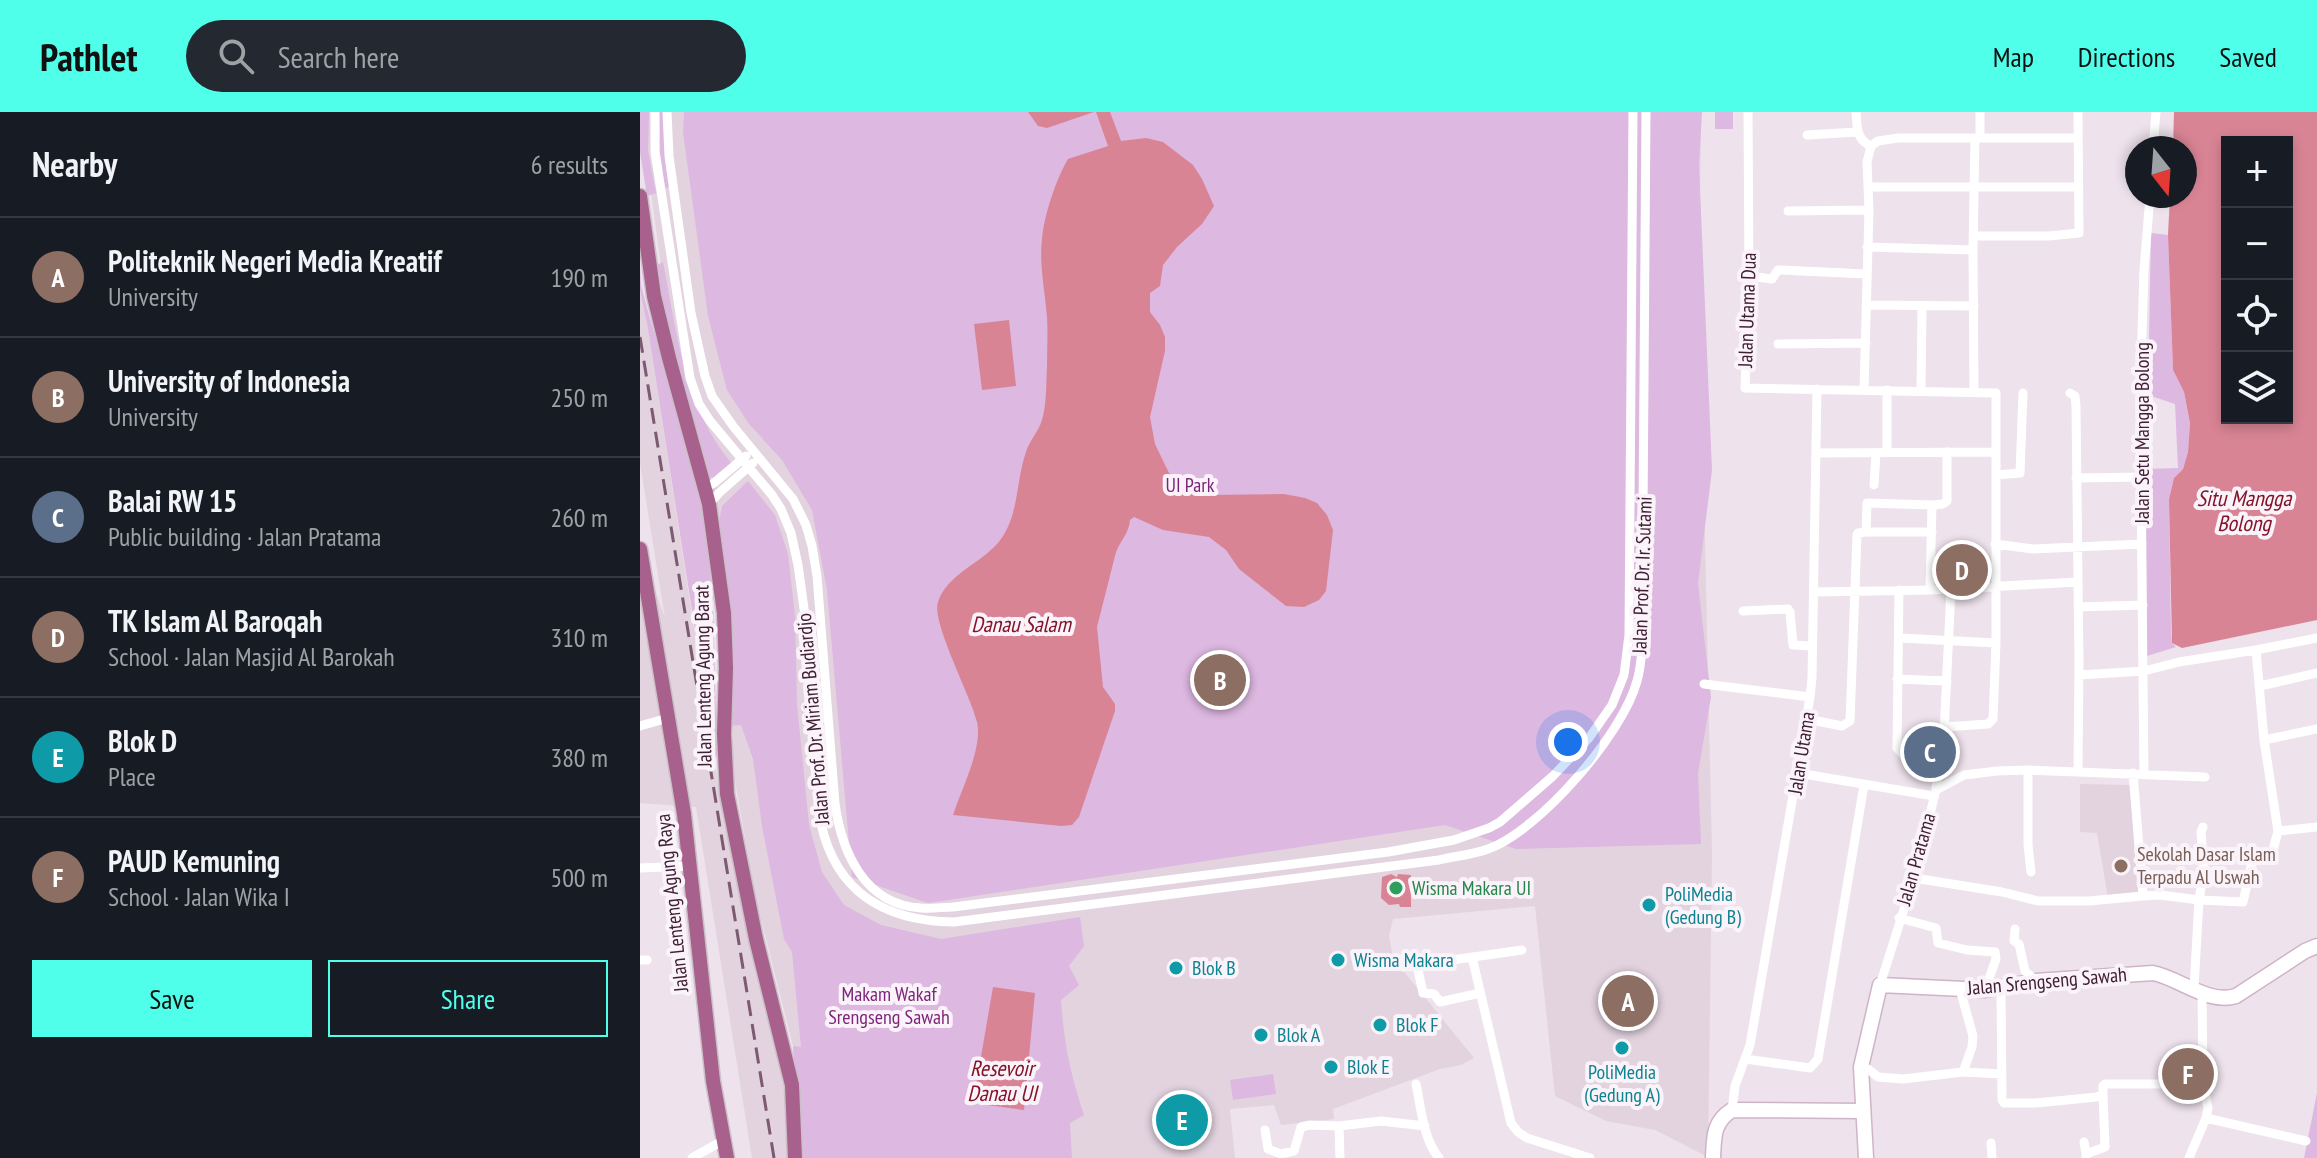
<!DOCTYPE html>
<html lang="en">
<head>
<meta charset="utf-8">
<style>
  :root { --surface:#171b24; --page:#242831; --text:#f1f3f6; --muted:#9ea1a6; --line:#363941; --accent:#4fffea }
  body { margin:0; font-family:"PT Sans Narrow",sans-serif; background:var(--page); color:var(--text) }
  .controls { position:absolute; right:24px; top:24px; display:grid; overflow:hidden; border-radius:0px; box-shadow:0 4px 12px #0003 }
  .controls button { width:72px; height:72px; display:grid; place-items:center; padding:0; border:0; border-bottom:2px solid var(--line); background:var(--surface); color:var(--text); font:40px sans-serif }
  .compass { position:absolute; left:1485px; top:24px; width:72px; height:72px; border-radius:50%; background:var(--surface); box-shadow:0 4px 12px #0003; rotate:163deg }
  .you { position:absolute; left:928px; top:630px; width:28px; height:28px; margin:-20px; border:6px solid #fff; border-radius:50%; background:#1a73e8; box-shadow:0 0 0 12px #1a73e833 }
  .badge { display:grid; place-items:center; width:52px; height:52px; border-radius:50%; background:var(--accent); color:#fff; font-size:26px; font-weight:700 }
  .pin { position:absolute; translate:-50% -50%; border:4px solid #fff; box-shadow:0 2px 8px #0006 }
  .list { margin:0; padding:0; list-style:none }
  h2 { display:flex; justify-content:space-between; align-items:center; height:104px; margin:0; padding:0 32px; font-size:34px }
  h2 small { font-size:26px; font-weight:400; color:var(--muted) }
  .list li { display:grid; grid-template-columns:52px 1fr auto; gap:24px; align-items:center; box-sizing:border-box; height:120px; padding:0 32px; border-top:2px solid var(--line) }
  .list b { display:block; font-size:30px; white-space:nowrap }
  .list p { margin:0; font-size:26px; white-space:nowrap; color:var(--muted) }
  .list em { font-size:26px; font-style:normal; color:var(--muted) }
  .actions { display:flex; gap:16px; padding:24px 32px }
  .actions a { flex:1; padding:18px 0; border:2px solid var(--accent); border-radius:0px; text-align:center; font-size:28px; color:var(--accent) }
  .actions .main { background:var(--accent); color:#111 }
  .icon { flex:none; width:44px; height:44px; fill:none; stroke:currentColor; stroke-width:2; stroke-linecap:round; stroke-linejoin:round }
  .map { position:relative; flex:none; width:1677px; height:1046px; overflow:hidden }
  header { display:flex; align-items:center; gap:48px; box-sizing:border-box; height:112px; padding:0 40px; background:var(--accent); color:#111 }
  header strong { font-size:38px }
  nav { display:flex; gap:44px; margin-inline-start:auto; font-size:28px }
  .search { width:560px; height:72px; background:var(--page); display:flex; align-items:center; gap:20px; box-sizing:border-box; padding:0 28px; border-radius:44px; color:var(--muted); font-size:30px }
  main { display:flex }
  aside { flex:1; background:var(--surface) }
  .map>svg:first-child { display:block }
  .built { fill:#e2d3df }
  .green { fill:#ddb8e1 }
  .water { fill:#d98495; fill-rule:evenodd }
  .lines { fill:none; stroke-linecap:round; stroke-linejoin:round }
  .secondary-casing { stroke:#cfb4c7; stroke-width:17 }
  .primary-casing { stroke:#cac1c6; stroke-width:17 }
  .street { stroke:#fff; stroke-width:9 }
  .secondary { stroke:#fff; stroke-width:14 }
  .primary { stroke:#a8618d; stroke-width:14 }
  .rail { stroke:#7c5a70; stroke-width:3; stroke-dasharray:16 8; stroke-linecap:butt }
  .education-dot { fill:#8d6e63; stroke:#faf3f9; stroke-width:3 }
  .leisure-dot { fill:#2e9e5b; stroke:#faf3f9; stroke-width:3 }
  .culture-dot { fill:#0f9aa8; stroke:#faf3f9; stroke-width:3 }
  .labels { text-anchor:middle; stroke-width:8; stroke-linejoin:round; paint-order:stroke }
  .street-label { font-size:20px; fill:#412035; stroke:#faf3f9 }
  .park-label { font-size:20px; fill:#7d257a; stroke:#faf3f9 }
  .education-label { font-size:20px; fill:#785e54; stroke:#faf3f9; text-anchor:start }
  .leisure-label { font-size:20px; fill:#27864d; stroke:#faf3f9; text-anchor:start }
  .culture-label { font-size:20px; fill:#0d838f; stroke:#faf3f9; text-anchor:start }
  .water-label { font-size:22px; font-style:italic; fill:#841329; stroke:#faf3f9 }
</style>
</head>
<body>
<header>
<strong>Pathlet</strong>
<div class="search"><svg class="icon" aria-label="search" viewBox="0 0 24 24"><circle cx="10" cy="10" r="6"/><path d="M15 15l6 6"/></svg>Search here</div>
<nav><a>Map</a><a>Directions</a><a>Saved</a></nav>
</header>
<main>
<aside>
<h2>Nearby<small>6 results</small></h2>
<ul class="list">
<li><span class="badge" style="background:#8d6e63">A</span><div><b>Politeknik Negeri Media Kreatif</b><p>University</p></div><em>190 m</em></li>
<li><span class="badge" style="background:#8d6e63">B</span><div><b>University of Indonesia</b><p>University</p></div><em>250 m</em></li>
<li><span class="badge" style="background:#5c6f8a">C</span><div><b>Balai RW 15</b><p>Public building · Jalan Pratama</p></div><em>260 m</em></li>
<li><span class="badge" style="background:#8d6e63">D</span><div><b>TK Islam Al Baroqah</b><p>School · Jalan Masjid Al Barokah</p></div><em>310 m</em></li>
<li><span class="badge" style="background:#0f9aa8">E</span><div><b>Blok D</b><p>Place</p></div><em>380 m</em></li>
<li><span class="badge" style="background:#8d6e63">F</span><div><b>PAUD Kemuning</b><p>School · Jalan Wika I</p></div><em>500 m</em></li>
</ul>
<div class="actions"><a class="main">Save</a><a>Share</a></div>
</aside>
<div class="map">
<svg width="1677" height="1046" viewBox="0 0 1677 1046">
  <rect width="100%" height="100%" fill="#eee2ec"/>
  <path class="built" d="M0,0H1061L1059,164L1072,741L1068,1045L1015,1018L966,1009L915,984L895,794L753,807L749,824L753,846L834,946L821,953L800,957L693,997L694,1007L641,1013L634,993L590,997L595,1046H161L153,934L115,783L93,657L92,479L65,348L28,205Z
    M0,178L8,217L83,705L139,950L145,983L149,1046H112L56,695L0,691V436L25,506L0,351Z
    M1440,672L1490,673L1501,783L1468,786L1457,721L1440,720Z"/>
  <path class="green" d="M0,0H9L8,39L16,81L7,84L0,40Z
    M19,0H24L30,75L25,76L20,40Z
    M44,0H1062L1059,53L1072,358L1058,471L1071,585L1058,661L1061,732L876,737L805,713L288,791L212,765L187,478L172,398L142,348L109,312L87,278L68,204L43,20Z
    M1075,0H1093V17H1075Z
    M1511,121L1528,123L1533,258L1544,280L1550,311L1548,340L1543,357L1534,366L1529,387L1531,520L1532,531L1536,535L1507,544L1506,357L1538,356L1535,292L1508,283Z
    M23,150C37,221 44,296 93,353L76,366L69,365L22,194L17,153Z
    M0,154L1,173L7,196L64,394L73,491L77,644L75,646L8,217L0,178Z
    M108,369L135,403L148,442L155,504L157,592L169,713L182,760L204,793L241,813L301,827L440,805L444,834L429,854L439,873L421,888C424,932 430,961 444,1003L430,1011L432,1046H161L153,934L161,935L152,840L144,827L122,714L113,647L101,613L88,614L89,483L79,410L82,394Z
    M633,962L636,982L593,988L590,968Z
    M1677,981V1046H1664Z"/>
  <path class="water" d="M388,0H454L407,16L398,14Z
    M456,0H470L481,29L506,26L523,30L553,53L562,67L574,94L562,112L537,135L523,153L520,174L510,181V200L520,213L525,225V239L510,305L515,332L529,361L547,376L564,383L644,382L665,386L677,391L687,403L693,418L686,479L679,488L664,495L646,494L599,457L586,438L569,425L523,418L494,405L490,408C489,421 481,428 476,440L457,515L463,575L475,592V599L439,705L432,713L421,714L313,703C321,678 343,636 337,610C332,586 291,510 298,490C307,461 345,450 361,427C379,402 376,368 386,340C389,329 399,319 402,308C407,290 406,271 407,254C407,237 408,221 407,205C405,179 399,153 402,127C404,104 416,67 428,47L468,34Z
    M1534,0H1677V508L1542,536L1532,531L1529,387L1534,366L1543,357L1548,340L1550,311L1544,280L1533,258L1528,123L1530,84H1545V36H1533ZM1587,30H1647V306H1587Z
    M369,208L376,274L342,278L334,212Z
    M751,762L757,765L758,762L771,763V795H760L759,792L749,793L741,786L742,765Z
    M353,875L395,881L384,998L333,991Z"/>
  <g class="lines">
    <defs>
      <path id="secondary" d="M1073,1046C1074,1025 1073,1010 1092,998L1222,999
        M1226,1046L1221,955L1240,873L1345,878L1396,869L1513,861C1539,866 1569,893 1596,884L1665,839L1677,834"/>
      <path id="primary" d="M0,84L14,184L29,246L69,392L84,501L86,556L84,622L87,682L116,827L152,973L155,1046
        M0,437L44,702L73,969L87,1046"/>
    </defs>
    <use href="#secondary" class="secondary-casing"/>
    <use href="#primary" class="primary-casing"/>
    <path class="street" d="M15,0V40L50,266L59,292L70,309L132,383L141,397L151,421L158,453L165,504L181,712C197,782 246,809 314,810L799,748C815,744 832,743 848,737C899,719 983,622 997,569C1000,559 1001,548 1002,538L1006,0
      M27,0L29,44L51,201L65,264L72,284L93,314L153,387L166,413L172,434L177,464L195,692C202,741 225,793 281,796C292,797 303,795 313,795L748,740L814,728L849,716L860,710L913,664L949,626L972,593L984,563L989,523L993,0
      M1108,0L1109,164L1105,276L1356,281V531L1353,607L1348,612L1305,615
      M1216,0C1217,14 1216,28 1231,34
      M1167,23L1217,20
      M1340,26V0
      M1231,34L1238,29L1258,26H1438
      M1513,36L1516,0
      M1228,75H1438
      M1148,99L1229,98
      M1333,124H1409L1439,121L1438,0
      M1227,135L1333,138
      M1109,164L1132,167L1138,158H1141L1226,162
      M1226,193L1334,194
      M1138,232L1226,231
      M1224,278L1229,98L1227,50L1231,34
      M1281,279L1282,194
      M1334,280L1333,138L1335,26
      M1430,281L1435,284L1436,294L1439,552L1438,659
      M1247,340V278
      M1176,341L1356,340
      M1356,363L1380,361L1383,281
      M1436,366L1500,365
      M1234,373L1236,341
      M66,375L74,371L106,344
      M69,392L79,381L113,351
      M1292,393L1303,392L1307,389V340
      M1355,432L1393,437L1502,432
      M1259,478L1257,636L1263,642L1299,648
      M1290,478L1292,393L1227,391L1226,420H1292
      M1174,480L1290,478L1438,470
      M1438,495L1503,493
      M1103,499L1148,497L1150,500L1153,533L1171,534
      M1260,526L1356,531
      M1439,563L1504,559L1539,550L1616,538L1677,526
      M1257,567L1307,569
      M1064,572L1170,585
      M1620,574L1677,561
      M1167,607L1202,614L1210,609L1217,423L1218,421L1226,420
      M0,614L28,606
      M1624,628L1677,617
      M1388,658V733L1391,760
      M1158,661L1294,684
      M1493,661L1503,784L1520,783L1559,788L1554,876
      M1504,661L1500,283L1504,158L1510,84
      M1296,678L1324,663L1357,659L1388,658L1565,665
      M1563,715L1561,720L1564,758L1559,788L1603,790L1612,751L1618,747L1631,746L1638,719L1624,628L1616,538
      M1638,719L1677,715
      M0,756L49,754
      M1274,766L1362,780L1398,789H1449L1503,784
      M1259,806L1296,816L1298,831L1327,838L1355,840L1356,847L1345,878
      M1375,817L1374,829L1379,832L1385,859L1396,869
      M832,845L871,1011L878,1020L887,1026L950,1046
      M0,848H7
      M777,853L783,881L794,882L800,890L840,881
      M763,855L882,838
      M1240,873L1274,766L1296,678L1299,648L1303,642L1311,477
      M1361,875L1362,988L1364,991H1396L1457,985L1463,982V974L1465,972H1563
      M1320,877L1333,924L1332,935L1323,960
      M1105,947L1170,956L1178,947L1224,673
      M1221,955L1228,957L1238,965L1263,967L1323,960L1362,962
      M776,972C781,995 783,1027 799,1046
      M1092,998L1095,974L1110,933L1170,585L1172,566L1177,277
      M1566,1006L1666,1029
      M699,1014L700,1046
      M625,1018L628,1037L641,1042L654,1039L661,1015L670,1013L699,1014L741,1009L785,1014
      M1444,1030L1446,1042
      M1351,1031L1352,1046
      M52,1046L84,1028
      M1446,1046V1042L1465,1035L1463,982
      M1549,1046L1566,1006L1568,996L1563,972L1562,880"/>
    <use href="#secondary" class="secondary"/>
    <use href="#primary" class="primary"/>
    <path class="rail" d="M0,225L134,1046"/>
  </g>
  <circle class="education-dot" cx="1481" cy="754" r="8"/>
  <circle class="leisure-dot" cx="756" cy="776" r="8"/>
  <g class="culture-dot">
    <circle cx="1009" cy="793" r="8"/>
    <circle cx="698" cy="848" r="8"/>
    <circle cx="536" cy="856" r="8"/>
    <circle cx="740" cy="913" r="8"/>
    <circle cx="621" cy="923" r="8"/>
    <circle cx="982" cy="936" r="8"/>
    <circle cx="691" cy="955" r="8"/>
  </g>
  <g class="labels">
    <g class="street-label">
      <text transform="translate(1107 198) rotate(-88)" y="7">Jalan Utama Dua</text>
      <text transform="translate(1502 321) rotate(-90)" y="7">Jalan Setu Mangga Bolong</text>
      <text transform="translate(1002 463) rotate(-88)" y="7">Jalan Prof. Dr. Ir. Sutami</text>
      <text transform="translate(63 564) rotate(-91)" y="7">Jalan Lenteng Agung Barat</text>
      <text transform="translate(173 607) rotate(-95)" y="7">Jalan Prof. Dr. Miriam Budiardjo</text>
      <text transform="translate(1161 641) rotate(-81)" y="7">Jalan Utama</text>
      <text transform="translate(1276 747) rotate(-74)" y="7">Jalan Pratama</text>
      <text transform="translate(32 791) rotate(-96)" y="7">Jalan Lenteng Agung Raya</text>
      <text transform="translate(1407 869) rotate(-5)" y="7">Jalan Srengseng Sawah</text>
    </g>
    <g class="park-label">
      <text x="550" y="380">UI Park</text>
      <text x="249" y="889">Makam Wakaf<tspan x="249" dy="23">Srengseng Sawah</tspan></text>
    </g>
    <g class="education-label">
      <text x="1497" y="749">Sekolah Dasar Islam<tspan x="1497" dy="23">Terpadu Al Uswah</tspan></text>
    </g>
    <g class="leisure-label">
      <text x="772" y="783">Wisma Makara UI</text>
    </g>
    <g class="culture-label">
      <text x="1025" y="789">PoliMedia<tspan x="1025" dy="23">(Gedung B)</tspan></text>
      <text x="714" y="855">Wisma Makara</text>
      <text x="552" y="863">Blok B</text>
      <text x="756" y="920">Blok F</text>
      <text x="637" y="930">Blok A</text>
      <text x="707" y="962">Blok E</text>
      <text x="982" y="967" text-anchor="middle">PoliMedia<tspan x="982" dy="23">(Gedung A)</tspan></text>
    </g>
    <g class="water-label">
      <text x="1604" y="394">Situ Mangga<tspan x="1604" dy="25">Bolong</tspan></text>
      <text x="381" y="520">Danau Salam</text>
      <text x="362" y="964">Resevoir<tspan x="362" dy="25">Danau UI</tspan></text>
    </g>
  </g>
</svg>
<div class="controls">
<button>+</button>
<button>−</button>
<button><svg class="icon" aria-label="locate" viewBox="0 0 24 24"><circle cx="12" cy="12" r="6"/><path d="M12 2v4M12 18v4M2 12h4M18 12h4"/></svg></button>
<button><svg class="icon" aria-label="layers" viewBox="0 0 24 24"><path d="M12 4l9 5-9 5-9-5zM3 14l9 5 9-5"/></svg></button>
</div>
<svg class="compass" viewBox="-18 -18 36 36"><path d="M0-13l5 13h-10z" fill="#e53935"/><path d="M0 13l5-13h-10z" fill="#9ea1a6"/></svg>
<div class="you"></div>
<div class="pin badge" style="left:988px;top:889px;background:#8d6e63">A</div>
<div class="pin badge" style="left:580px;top:568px;background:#8d6e63">B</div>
<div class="pin badge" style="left:1290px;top:640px;background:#5c6f8a">C</div>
<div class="pin badge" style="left:1322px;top:458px;background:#8d6e63">D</div>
<div class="pin badge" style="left:542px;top:1008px;background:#0f9aa8">E</div>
<div class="pin badge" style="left:1548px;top:962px;background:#8d6e63">F</div>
</div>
</main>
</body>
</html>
